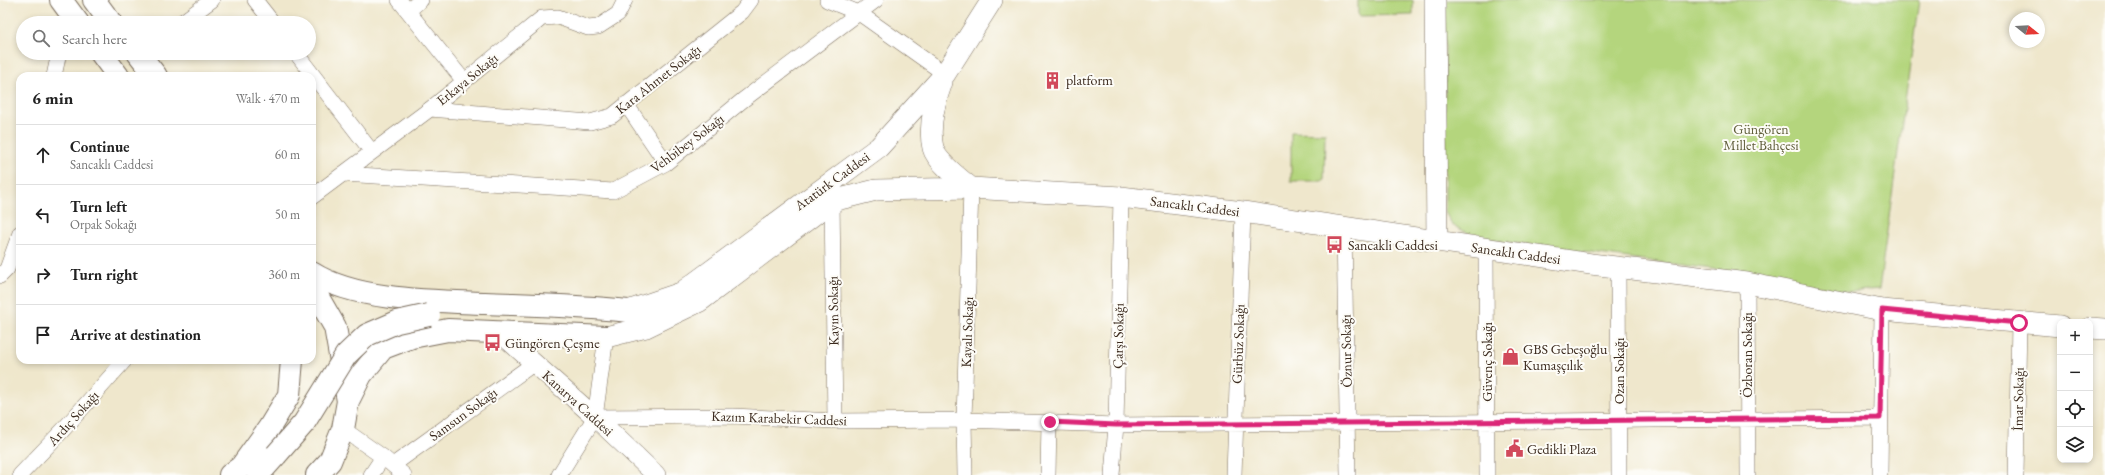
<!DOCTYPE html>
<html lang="en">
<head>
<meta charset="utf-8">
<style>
  :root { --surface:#fff; --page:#f2f2f2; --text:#222; --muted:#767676; --line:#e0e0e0 }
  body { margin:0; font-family:"EB Garamond",serif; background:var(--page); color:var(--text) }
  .controls { position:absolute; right:12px; bottom:12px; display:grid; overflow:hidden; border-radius:8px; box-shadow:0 2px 6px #0003 }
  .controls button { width:36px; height:36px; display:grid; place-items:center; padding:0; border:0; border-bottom:1px solid var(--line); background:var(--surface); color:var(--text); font:20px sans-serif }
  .compass { position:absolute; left:2009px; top:12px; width:36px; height:36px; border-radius:50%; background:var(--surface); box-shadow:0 2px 6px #0003; rotate:108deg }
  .stop { position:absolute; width:12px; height:12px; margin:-9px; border:3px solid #db2777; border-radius:50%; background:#fff }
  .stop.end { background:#db2777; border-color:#fff; box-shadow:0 1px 4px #0008 }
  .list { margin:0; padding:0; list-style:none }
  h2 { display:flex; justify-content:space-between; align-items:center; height:52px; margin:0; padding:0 16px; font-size:17px }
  h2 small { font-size:13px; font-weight:400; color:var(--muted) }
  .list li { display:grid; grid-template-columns:26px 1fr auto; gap:12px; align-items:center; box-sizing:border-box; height:60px; padding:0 16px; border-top:1px solid var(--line) }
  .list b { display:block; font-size:15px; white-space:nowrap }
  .list p { margin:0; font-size:13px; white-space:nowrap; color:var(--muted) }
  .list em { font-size:13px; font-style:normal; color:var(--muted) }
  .icon { flex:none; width:22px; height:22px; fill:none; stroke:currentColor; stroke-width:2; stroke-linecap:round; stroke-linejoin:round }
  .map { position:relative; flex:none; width:2105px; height:475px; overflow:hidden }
  .search { position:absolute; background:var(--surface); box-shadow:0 2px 6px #0003; left:16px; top:16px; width:300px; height:44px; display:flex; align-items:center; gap:10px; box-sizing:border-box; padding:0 14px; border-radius:22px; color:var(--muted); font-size:15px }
  .panel { position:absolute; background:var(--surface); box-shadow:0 2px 6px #0003; left:16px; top:72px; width:300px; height:292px; border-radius:12px }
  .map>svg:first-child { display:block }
  .park { fill:#b4d57d; stroke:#78804e }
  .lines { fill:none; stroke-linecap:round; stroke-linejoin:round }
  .minor-casing { stroke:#7a6c5b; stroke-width:16 }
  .tertiary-casing { stroke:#7a6c5b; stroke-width:20 }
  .secondary-casing { stroke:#7a6c5b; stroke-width:22 }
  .primary-casing { stroke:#7a6c5b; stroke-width:24 }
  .minor { stroke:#fff; stroke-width:15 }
  .tertiary { stroke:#fff; stroke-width:19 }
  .secondary { stroke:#fff; stroke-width:21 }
  .primary { stroke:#fff; stroke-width:22 }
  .primary-bridge-casing { stroke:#7a6c5b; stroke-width:24; stroke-linecap:butt }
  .primary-bridge { stroke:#fff; stroke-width:22 }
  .route { stroke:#db2777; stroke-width:5 }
  .labels { text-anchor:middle; stroke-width:4; stroke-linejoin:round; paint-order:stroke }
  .street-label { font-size:14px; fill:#3b2a1e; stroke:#fdfcf7 }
  .poi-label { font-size:14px; fill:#3b2a1e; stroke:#fdfcf7; text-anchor:start }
  .park-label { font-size:14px; fill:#5f5d3a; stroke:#fdfcf7 }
</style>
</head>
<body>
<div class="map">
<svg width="2105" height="475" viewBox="0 0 2105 475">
  <rect width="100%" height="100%" fill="#fdfcf7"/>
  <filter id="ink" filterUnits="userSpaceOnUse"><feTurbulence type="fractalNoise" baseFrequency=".025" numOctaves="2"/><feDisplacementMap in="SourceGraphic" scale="8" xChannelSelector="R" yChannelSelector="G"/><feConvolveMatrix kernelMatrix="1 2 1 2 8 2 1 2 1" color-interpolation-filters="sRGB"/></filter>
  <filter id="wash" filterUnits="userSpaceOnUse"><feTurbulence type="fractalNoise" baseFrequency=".012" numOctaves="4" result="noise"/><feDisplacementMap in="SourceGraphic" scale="16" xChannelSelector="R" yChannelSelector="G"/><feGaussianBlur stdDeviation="0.9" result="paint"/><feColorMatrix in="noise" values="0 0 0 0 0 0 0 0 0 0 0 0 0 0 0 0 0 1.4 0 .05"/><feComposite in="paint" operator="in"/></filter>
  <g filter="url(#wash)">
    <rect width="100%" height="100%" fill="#efe7cc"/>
    <path class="park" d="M1358,0H1413V15L1358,16Z
      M1445,0H1919L1879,289L1847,292L1757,275L1478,238L1452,225L1445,212Z
      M1291,132L1325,133L1324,181H1291Z"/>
  </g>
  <g filter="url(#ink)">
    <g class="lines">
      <defs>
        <path id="minor" d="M255,0L273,23
          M399,0L464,81
          M827,0L859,13L945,74
          M408,11L421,0
          M181,23L212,0
          M296,53L372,152
          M54,76L59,53
          M626,104L666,163
          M430,109L590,122L612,116L742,12L751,0
          M343,174L613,191L666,163L743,100L876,0
          M312,197L430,109L542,18L558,17L588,28L598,27L618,14L625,0
          M832,201L835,421
          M1344,227L1348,475
          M1486,249L1487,475
          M1618,267L1619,475
          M0,276L7,269L20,233
          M1747,283L1748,475
          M595,417L733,416L835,421L964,420L1116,425L1880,418
          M343,429L383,457L404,475
          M393,465L533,364
          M20,475L62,431L125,360
          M371,475L383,457
          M559,475L595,417L606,337
          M965,475L964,420L971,188
          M1048,475L1049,422
          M1112,475L1116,425L1121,197
          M1234,475L1243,212
          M1880,475L1882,310
          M2016,475L2019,323"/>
        <path id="tertiary" d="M499,332L595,417L656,475"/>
        <path id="secondary" d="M1435,0L1437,241
          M942,82C935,101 928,127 933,148C936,161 961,180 971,188
          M628,311L681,293L879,147L945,74L992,0
          M2090,328L2105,329
          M606,337L646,327L700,301L832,201L876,190L971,188L1121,197L1243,212L1591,264L1747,283L1882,310L2060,326"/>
        <path id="primary" d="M61,0L78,23
          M94,0L111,23
          M101,53L118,76
          M138,53L156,76
          M312,273C356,301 434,301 485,303C533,305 580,306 628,311
          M312,287L335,327L348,401L343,429L330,461L317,475
          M348,401L361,375L383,348L412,337L448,330L606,337
          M230,475L241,467L269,428L289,395L292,360
          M258,475L276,455"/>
      </defs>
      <use href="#minor" class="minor-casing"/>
      <use href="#tertiary" class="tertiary-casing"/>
      <use href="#secondary" class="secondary-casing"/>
      <use href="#primary" class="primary-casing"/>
      <use href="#minor" class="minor"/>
      <use href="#tertiary" class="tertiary"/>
      <use href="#secondary" class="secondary"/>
      <use href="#primary" class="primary"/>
      <defs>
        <path id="primary-bridge" d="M276,455L304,423L346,355L367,335L397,322L429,315"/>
      </defs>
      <use href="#primary-bridge" class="primary-bridge-casing"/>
      <use href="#primary-bridge" class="primary-bridge"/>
    </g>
  </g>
  <g class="lines" filter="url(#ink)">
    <path class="route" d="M1050,422L1116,425L1880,418L1882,310L2019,323"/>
  </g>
  <defs>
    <symbol id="building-bare" viewBox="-9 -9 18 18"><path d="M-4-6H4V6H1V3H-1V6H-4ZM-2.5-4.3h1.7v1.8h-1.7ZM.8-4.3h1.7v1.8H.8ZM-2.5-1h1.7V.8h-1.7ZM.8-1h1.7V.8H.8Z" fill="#d1495b" stroke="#fdfcf7" stroke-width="2.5" paint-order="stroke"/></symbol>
    <symbol id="bus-bare" viewBox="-9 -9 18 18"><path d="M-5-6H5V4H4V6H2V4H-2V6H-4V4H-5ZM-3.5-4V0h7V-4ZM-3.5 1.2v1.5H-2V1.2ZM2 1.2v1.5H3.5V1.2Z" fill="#d1495b" stroke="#fdfcf7" stroke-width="2.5" paint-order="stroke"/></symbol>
    <symbol id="shop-bare" viewBox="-9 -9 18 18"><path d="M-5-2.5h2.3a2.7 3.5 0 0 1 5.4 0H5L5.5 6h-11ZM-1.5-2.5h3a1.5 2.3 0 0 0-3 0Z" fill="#d1495b" stroke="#fdfcf7" stroke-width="2.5" paint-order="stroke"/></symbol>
    <symbol id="civic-bare" viewBox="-9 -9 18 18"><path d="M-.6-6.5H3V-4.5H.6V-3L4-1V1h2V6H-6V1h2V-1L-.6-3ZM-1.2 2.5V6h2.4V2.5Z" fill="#d1495b" stroke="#fdfcf7" stroke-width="2.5" paint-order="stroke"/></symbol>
  </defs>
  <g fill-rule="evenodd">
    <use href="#building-bare" x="1040" y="68" width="25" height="25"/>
    <use href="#bus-bare" x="1322" y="232" width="25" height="25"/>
    <use href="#bus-bare" x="480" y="330" width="25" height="25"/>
    <use href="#shop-bare" x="1498" y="344" width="25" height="25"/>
    <use href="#civic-bare" x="1502" y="436" width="25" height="25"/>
  </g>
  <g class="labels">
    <g class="street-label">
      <text transform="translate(467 79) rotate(-39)" y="5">Erkaya Sokağı</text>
      <text transform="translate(658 79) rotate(-38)" y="5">Kara Ahmet Sokağı</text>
      <text transform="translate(687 143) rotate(-37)" y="5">Vehbibey Sokağı</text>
      <text transform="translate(832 181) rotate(-36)" y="5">Atatürk Caddesi</text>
      <text transform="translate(1195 206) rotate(7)" y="5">Sancaklı Caddesi</text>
      <text transform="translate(1516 253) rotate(8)" y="5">Sancaklı Caddesi</text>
      <text transform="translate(833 311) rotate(-91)" y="5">Kayın Sokağı</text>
      <text transform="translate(967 332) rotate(-88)" y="5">Kayalı Sokağı</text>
      <text transform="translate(1118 336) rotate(-89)" y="5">Çarşı Sokağı</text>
      <text transform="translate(1238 344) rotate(-88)" y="5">Gürbüz Sokağı</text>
      <text transform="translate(1346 351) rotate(-91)" y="5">Öznur Sokağı</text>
      <text transform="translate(1747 355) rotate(-90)" y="5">Özboran Sokağı</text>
      <text transform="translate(1487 362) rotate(-90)" y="5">Güvenç Sokağı</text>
      <text transform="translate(1619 371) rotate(-90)" y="5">Ozan Sokağı</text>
      <text transform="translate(2018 399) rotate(-89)" y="5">İmar Sokağı</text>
      <text transform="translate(578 403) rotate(42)" y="5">Kanarya Caddesi</text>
      <text transform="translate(463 414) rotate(-36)" y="5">Samsun Sokağı</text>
      <text transform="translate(73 418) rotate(-48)" y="5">Ardıç Sokağı</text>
      <text transform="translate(779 418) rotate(2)" y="5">Kazım Karabekir Caddesi</text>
    </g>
    <g class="poi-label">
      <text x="1066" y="85">platform</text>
      <text x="1348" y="250">Sancakli Caddesi</text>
      <text x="505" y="348">Güngören Çeşme</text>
      <text x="1523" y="354">GBS Gebeşoğlu<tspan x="1523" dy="16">Kumaşçılık</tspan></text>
      <text x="1527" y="454">Gedikli Plaza</text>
    </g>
    <g class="park-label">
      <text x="1761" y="134">Güngören<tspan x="1761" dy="16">Millet Bahçesi</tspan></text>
    </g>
  </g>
</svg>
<div class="controls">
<button>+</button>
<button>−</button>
<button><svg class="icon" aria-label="locate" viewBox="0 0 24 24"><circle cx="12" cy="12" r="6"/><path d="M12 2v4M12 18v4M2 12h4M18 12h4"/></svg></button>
<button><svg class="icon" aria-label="layers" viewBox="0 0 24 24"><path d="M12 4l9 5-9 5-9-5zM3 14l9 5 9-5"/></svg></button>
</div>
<svg class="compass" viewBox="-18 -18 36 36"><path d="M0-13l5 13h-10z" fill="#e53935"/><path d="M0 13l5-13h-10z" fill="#767676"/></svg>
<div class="stop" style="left:2019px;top:323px"></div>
<div class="stop end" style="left:1050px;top:422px"></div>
<div class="search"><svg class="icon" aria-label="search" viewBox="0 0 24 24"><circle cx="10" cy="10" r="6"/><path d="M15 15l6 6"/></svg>Search here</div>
<section class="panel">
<h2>6 min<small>Walk · 470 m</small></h2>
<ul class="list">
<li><svg class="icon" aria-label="ahead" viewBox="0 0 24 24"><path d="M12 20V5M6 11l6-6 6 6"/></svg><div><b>Continue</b><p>Sancaklı Caddesi</p></div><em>60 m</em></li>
<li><svg class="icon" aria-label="left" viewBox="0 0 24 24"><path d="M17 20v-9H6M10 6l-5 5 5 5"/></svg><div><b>Turn left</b><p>Orpak Sokağı</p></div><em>50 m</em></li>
<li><svg class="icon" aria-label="right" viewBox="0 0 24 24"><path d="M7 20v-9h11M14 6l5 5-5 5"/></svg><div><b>Turn right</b></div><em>360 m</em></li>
<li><svg class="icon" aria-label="arrive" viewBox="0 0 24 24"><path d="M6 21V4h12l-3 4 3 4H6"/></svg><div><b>Arrive at destination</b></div></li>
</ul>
</section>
</div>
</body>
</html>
